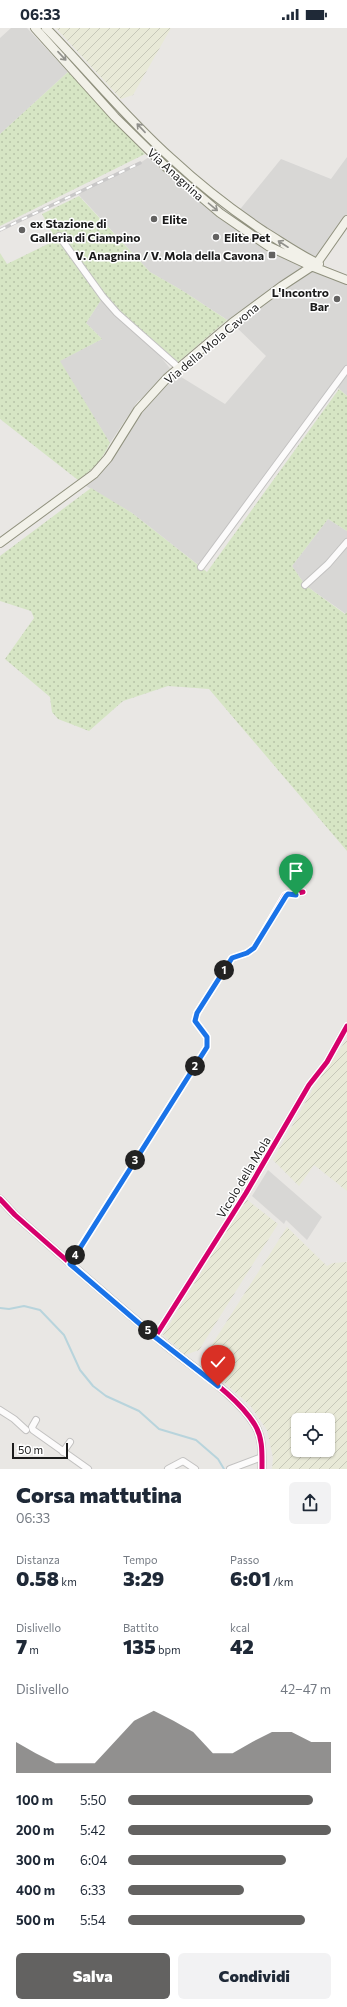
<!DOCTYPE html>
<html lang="it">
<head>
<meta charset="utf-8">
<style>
  :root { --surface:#fff; --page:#f2f2f3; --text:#1f2937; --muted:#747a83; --accent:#636261 }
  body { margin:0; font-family:Commissioner,sans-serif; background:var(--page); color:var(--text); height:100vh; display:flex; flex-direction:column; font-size:15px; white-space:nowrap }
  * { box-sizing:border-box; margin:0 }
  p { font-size:13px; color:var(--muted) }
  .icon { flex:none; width:22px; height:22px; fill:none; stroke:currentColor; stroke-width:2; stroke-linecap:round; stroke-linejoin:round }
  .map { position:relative; height:1441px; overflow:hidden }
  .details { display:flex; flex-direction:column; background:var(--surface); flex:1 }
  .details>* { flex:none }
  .fabs { position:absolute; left:291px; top:1385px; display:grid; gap:8px }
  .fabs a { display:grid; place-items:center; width:44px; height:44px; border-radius:6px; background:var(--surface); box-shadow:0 1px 3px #0004; font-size:20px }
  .scale { position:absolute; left:12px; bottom:10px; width:56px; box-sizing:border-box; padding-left:4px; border:2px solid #1b1b1b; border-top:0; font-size:11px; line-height:14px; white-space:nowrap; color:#1b1b1b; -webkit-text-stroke:3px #fff; paint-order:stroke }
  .pin { position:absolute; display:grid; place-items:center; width:34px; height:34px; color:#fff; margin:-41px -17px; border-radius:50% 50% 50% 0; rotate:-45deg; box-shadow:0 0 4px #0007 }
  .pin .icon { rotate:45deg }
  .km { position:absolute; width:20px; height:20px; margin:-10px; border-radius:50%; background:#222; color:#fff; font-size:11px; line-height:20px; text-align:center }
  .round { display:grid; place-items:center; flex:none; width:42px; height:42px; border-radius:6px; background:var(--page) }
  .headline { display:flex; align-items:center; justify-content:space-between; height:68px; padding:0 16px }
  h1 { font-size:22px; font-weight:800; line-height:30px }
  .metrics { display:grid; grid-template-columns:repeat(3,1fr); gap:6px; height:68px; padding:4px 16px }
  .metrics div { display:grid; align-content:center }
  .metrics b { font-size:20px; font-weight:800 }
  .metrics small { font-size:11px; font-weight:400 }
  .metrics p { font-size:11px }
  .chart { height:112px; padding:8px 16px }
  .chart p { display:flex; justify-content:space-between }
  .chart svg { width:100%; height:72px; margin-top:4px; fill:var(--accent); opacity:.7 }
  .cta { display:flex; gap:8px; margin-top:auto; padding:8px 16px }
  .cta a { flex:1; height:46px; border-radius:6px; background:var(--accent); color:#fff; font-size:16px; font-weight:800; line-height:46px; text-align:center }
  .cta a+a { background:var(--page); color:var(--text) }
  ul { padding:0 16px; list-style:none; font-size:13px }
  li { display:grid; grid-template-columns:64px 48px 1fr; align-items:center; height:30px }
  li i { height:10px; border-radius:5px; background:var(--accent) }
  .status { display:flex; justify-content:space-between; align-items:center; height:28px; padding:0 20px; background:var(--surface); direction:ltr }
  .status svg { height:11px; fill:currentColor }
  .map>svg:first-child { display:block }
  .residential { fill:#d8d7d5 }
  .farmland { fill:url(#farmland-furrows); fill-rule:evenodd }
  .grass { fill:url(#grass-dots) }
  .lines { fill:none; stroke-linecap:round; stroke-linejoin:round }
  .stream { stroke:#b8d4dc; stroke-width:2 }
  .minor-casing { stroke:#c2c1c0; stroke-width:8 }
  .tertiary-casing { stroke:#c2c1c0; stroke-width:9 }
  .secondary-casing { stroke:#90917e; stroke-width:10 }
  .minor { stroke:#fcfbfb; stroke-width:6 }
  .tertiary { stroke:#fcfbfb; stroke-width:7 }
  .secondary { stroke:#f2f1e9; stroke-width:8 }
  .rail-casing { stroke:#c9c8c8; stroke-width:3.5 }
  .rail { stroke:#fff; stroke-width:2; stroke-dasharray:6; stroke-linecap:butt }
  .cycleway-casing { stroke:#fff; stroke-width:8 }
  .cycleway { stroke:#d6006c; stroke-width:5 }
  .oneway { stroke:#91918c }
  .route-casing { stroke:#fff; stroke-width:8 }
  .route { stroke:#1a73e8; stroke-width:5 }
  .poi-dot { fill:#636261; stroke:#fff; stroke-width:1.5 }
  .labels { text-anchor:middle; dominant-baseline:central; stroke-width:3; stroke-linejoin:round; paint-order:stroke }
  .street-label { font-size:12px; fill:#1b1b1b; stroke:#fff }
  .poi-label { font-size:12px; font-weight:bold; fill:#1b1b1b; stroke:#fff; text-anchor:start }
</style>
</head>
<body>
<div class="status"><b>06:33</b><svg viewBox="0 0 49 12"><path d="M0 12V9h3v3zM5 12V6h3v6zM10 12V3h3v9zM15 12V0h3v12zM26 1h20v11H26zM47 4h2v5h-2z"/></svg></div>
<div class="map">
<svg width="347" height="1441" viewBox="0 0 347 1441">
  <defs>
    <pattern id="farmland-furrows" width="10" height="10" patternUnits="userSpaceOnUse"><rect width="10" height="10" fill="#e8e9d7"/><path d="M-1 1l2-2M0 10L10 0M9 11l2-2" fill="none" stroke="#c6c7b8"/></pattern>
    <pattern id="grass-dots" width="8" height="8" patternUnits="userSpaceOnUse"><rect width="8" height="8" fill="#d6e5c4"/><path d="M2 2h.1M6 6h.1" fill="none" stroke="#b7c4a8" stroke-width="1.8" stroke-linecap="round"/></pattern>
  </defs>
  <rect width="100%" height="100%" fill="#e9e7e4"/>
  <path class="residential" d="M 11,0 L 27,0 L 68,44 L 0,106 L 0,10 Z
    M 161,121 L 237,185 L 281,131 L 331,151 L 347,129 L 347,187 L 321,232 L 323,238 L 347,251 L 347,368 L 335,357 L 201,539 L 132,485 L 81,455 L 97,443 L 153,363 L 138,373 L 110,415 L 59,333 L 102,311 L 86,295 L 103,269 L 146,311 L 173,344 L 225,376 L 266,328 L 232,295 L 183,263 L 150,244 L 77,165 L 140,135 Z
    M 328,491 L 347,503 L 347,584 L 346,586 L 305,557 L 292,538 Z
    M 268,1142 L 322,1189 L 307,1212 L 286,1192 L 284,1196 L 252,1168 Z"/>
  <path class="farmland" d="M 56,0 L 171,0 L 133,67 L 121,71 Z
    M 347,1011 L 347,1163 L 314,1137 L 299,1158 L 273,1132 L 314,1059 Z
    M 246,1171 L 278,1196 L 199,1322 L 185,1327 L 163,1307 Z
    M 287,1199 L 327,1238 L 333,1235 L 347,1234 L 347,1441 L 272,1441 L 273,1430 L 267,1402 L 250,1377 L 208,1341 L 206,1326 ZM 298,1392 L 328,1392 L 328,1422 L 298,1422 Z"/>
  <path class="grass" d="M 68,44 L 145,126 L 0,198 L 0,106 Z
    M 79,168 L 150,244 L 183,263 L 227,292 L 178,334 L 123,286 L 105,266 L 86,295 L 102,311 L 60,333 L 110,415 C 101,433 94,440 78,452 L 0,391 L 0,225 L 7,236 L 56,212 L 42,186 Z
    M 339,361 L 347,368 L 347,503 L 328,491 L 292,538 L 305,557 L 345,586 L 347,584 L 347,823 L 209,661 L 168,658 L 123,673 L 89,703 L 58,691 L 52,684 L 50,669 L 5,631 L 34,590 L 31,583 L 0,573 L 0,528 L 91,460 L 132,485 L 207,544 Z"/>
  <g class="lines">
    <path class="stream" d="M 0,1280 L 9,1281 L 24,1278 L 40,1282 L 64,1307 L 80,1342 L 93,1358 L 106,1368 L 139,1383 L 159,1401 L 196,1412 L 218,1431 L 224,1441"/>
    <g class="minor-casing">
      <path id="minor" d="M 59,208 L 103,269 L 117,285 L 178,339
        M 201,539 L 347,341
        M 305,557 L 328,536 L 347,514
        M 70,1235 L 207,1019 L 207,1009 L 195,993 L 197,985 L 232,930 L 247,925 L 254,920 L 285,867 L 303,864
        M 155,1309 L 246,1165 L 309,1057 L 327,1034 L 347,998
        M 0,1382 L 14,1391 L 26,1402
        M 36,1392 L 32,1399 L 33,1402 L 88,1441
        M 63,1424 L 70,1414
        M 168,1441 L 183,1433 L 195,1441
        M 230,1441 L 262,1429"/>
    </g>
    <g class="tertiary-casing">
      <path id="tertiary" d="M 0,1171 L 15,1187 C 66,1232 117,1277 169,1320 C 196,1342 237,1367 255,1397 C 263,1410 262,1426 262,1441"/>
    </g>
    <g class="secondary-casing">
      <path id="secondary" d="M 35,0 L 115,89 L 167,140 L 220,185 L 268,218 L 311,238 L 347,252
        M 46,0 C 88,43 127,91 172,131 C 201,158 232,182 265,204 C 283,215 300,227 319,236
        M 0,515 L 94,446 L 108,430 L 138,382 L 167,350 L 232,295 L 282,258 L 317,235 L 347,192"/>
    </g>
    <use href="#minor" class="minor"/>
    <use href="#tertiary" class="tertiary"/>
    <use href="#secondary" class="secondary"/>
    <g class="rail-casing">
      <path id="rail" d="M 0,202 L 140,135"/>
    </g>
    <use href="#rail" class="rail"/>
    <g class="cycleway-casing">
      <path id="cycleway" d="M 0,1171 L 15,1187 C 66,1232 117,1277 169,1320 C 196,1342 237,1367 255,1397 C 263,1410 262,1426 262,1441
        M 70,1235 L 207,1019 L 207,1009 L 195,993 L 197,985 L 232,930 L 247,925 L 254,920 L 285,867 L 303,864
        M 155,1309 L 246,1165 L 309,1057 L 327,1034 L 347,998"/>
    </g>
    <use href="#cycleway" class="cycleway"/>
  </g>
  <defs><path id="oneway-shaft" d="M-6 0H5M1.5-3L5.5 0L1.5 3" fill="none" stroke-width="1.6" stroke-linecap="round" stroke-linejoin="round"/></defs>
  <g class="oneway">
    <use href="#oneway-shaft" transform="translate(62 28) rotate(47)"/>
    <use href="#oneway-shaft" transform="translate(141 100) rotate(-133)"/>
    <use href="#oneway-shaft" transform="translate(213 179) rotate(40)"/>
    <use href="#oneway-shaft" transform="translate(283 216) rotate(-147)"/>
  </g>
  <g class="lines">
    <g class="route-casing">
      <path id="route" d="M 218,1358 L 155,1309 L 70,1236 L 207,1019 L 207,1009 L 195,993 L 197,985 L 232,930 L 247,925 L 254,920 L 286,868 L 288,866 L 296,867"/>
    </g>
    <use href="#route" class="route"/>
  </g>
  <g class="poi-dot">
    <circle cx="154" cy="191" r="4"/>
    <circle cx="22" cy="202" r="4"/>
    <circle cx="216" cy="209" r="4"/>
    <rect x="268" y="223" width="8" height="8" rx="2"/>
    <circle cx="337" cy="271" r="4"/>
  </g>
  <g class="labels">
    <g class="street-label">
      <text transform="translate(176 146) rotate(42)">Via Anagnina</text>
      <text transform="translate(211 315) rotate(-40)">Via della Mola Cavona</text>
      <text transform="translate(243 1149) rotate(-59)">Vicolo della Mola</text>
    </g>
    <g class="poi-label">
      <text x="162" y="191">Elite</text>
      <text x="30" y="195">ex Stazione di<tspan x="30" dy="14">Galleria di Ciampino</tspan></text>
      <text x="224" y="209">Elite Pet</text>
      <text x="264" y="227" text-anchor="end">V. Anagnina / V. Mola della Cavona</text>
      <text x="329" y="264" text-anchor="end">L'Incontro<tspan x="329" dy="14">Bar</tspan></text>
    </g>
  </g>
</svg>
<div class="fabs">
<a><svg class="icon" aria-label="locate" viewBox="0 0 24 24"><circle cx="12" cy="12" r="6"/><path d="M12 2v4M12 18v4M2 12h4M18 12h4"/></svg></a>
</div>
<div class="scale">50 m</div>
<div class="pin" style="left:296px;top:867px;background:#1e9e55"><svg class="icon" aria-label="arrive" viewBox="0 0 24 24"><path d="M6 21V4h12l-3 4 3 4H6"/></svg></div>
<div class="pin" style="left:218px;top:1358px;background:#d93025"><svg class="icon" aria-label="check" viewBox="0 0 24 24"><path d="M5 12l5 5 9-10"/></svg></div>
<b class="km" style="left:224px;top:942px">1</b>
<b class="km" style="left:195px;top:1038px">2</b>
<b class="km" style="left:135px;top:1132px">3</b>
<b class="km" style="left:75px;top:1227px">4</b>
<b class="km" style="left:148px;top:1302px">5</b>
</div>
<section class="details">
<div class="headline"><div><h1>Corsa mattutina</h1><p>06:33</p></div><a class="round"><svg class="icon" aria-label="share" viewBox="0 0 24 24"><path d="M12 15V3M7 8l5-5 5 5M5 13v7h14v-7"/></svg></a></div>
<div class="metrics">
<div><p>Distanza</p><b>0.58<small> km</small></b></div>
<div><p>Tempo</p><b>3:29</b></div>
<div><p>Passo</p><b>6:01<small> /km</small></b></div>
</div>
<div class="metrics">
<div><p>Dislivello</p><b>7<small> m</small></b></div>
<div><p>Battito</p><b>135<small> bpm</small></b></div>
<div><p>kcal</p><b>42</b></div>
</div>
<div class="chart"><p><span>Dislivello</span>42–47 m</p>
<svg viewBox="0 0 160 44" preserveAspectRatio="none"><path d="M0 44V25L10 32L20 38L30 38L40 38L50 25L60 12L70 6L80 12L90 19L100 32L110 32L120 25L130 19L140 19L150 25L160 25V44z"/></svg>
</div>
<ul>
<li><b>100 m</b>5:50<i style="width:91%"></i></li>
<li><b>200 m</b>5:42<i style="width:100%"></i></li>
<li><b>300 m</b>6:04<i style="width:78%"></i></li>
<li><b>400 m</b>6:33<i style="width:57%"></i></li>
<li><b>500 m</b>5:54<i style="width:87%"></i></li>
</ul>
<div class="cta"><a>Salva</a><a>Condividi</a></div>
</section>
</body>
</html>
